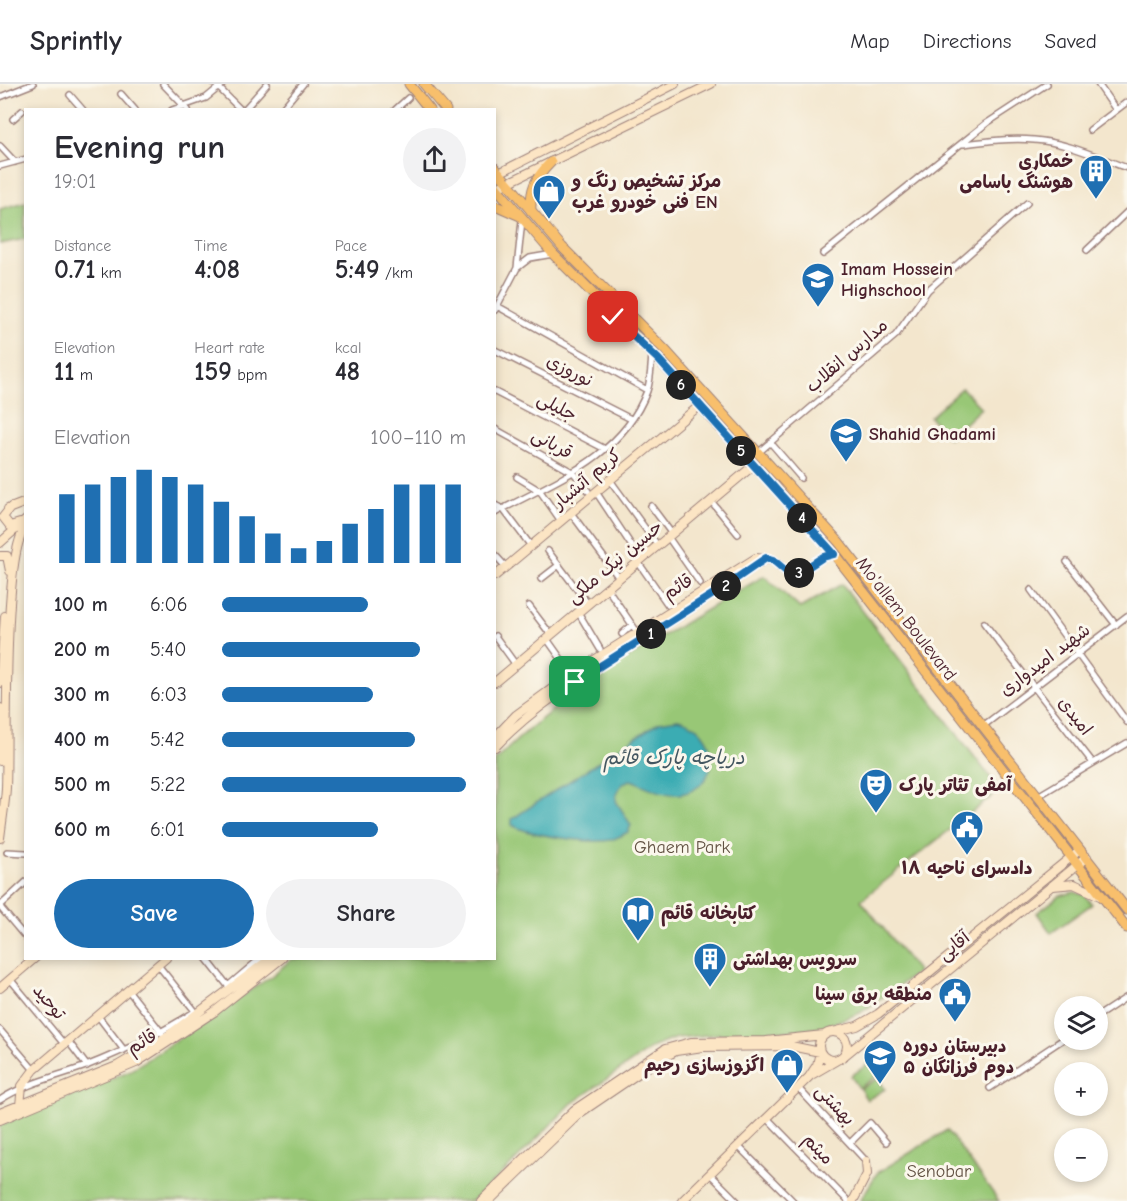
<!DOCTYPE html>
<html lang="en">
<head>
<meta charset="utf-8">
<style>
  :root { --surface:#fff; --page:#f2f2f3; --text:#2b2b33; --muted:#7c7c81; --line:#e1e1e2; --accent:#1f6fb2 }
  body { margin:0; font-family:"Comic Neue","Playpen Sans Arabic",sans-serif; background:var(--page); color:var(--text); height:100vh; display:flex; flex-direction:column; font-size:22px; white-space:nowrap }
  * { box-sizing:border-box; margin:0 }
  p { font-size:20px; color:var(--muted) }
  .icon { flex:none; width:33px; height:33px; fill:none; stroke:currentColor; stroke-width:2; stroke-linecap:round; stroke-linejoin:round }
  .map { position:relative; flex:1; overflow:hidden }
  .details { position:absolute; left:24px; top:24px; width:472px; height:852px; display:flex; flex-direction:column; background:var(--surface); border-radius:0px; box-shadow:0 3px 9px #0003 }
  .details>* { flex:none }
  .controls { position:absolute; left:1054px; top:912px; display:grid; gap:12px }
  .controls a { display:grid; place-items:center; width:54px; height:54px; border-radius:50%; background:var(--surface); box-shadow:0 3px 9px #0003; font-size:30px }
  .pin { position:absolute; display:grid; place-items:center; width:51px; height:51px; color:#fff; margin:-26px; border-radius:12px; box-shadow:0 3px 9px #0006 }
  .km { position:absolute; width:30px; height:30px; margin:-15px; border-radius:50%; background:#222; color:#fff; font-size:16px; line-height:30px; text-align:center }
  .round { display:grid; place-items:center; flex:none; width:63px; height:63px; border-radius:32px; background:var(--page) }
  .overview { display:flex; align-items:center; justify-content:space-between; height:102px; padding:0 30px }
  h1 { font-size:33px; font-weight:600; line-height:45px }
  .figures { display:grid; grid-template-columns:repeat(3,1fr); gap:9px; height:102px; padding:6px 30px }
  .figures div { display:grid; align-content:center }
  .figures b { font-size:26px; font-weight:600 }
  .figures small { font-size:16px; font-weight:400 }
  .figures p { font-size:16px }
  .chart { height:168px; padding:12px 30px }
  .chart p { display:flex; justify-content:space-between }
  .chart svg { width:100%; height:108px; margin-top:6px; stroke:var(--accent); stroke-width:6 }
  .action { display:flex; gap:12px; margin-top:auto; padding:12px 30px }
  .action a { flex:1; height:69px; border-radius:36px; background:var(--accent); color:#fff; font-size:24px; font-weight:600; line-height:69px; text-align:center }
  .action a+a { background:var(--page); color:var(--text) }
  ul { padding:0 30px; list-style:none; font-size:20px }
  li { display:grid; grid-template-columns:96px 72px 1fr; align-items:center; height:45px }
  li i { height:15px; border-radius:8px; background:var(--accent) }
  header { display:flex; align-items:center; gap:36px; box-sizing:border-box; height:84px; padding:0 30px; background:var(--surface); border-bottom:2px solid var(--line) }
  header strong { font-size:28px }
  nav { display:flex; gap:33px; margin-inline-start:auto; font-size:21px }
  .map>svg:first-child { display:block }
  .green { fill:#98c776; stroke:#717350; stroke-width:1.5 }
  .water { fill:#3aacb3; stroke:#42666f; stroke-width:1.5 }
  .lines { fill:none; stroke-linecap:round; stroke-linejoin:round }
  .street-casing { stroke:#9e827c; stroke-width:8 }
  .secondary-casing { stroke:#9e827c; stroke-width:10 }
  .primary-casing { stroke:#9e827c; stroke-width:11 }
  .street { stroke:#fff; stroke-width:5 }
  .secondary { stroke:#fce5c4; stroke-width:8 }
  .primary { stroke:#f8bf6c; stroke-width:9 }
  .route-casing { stroke:#fff; stroke-width:12 }
  .route { stroke:#1f6fb2; stroke-width:8 }
  .labels { text-anchor:middle; dominant-baseline:central; stroke-width:6; stroke-linejoin:round; paint-order:stroke }
  .poi-label { font-size:18px; font-weight:bold; fill:#4a1f2b; stroke:#fbf7ec; text-anchor:start }
  .street-label { font-size:18px; fill:#4a1f2b; stroke:#fbf7ec }
  .park-label { font-size:18px; fill:#615142; stroke:#fbf7ec }
  .water-label { font-size:20px; font-style:italic; fill:#445761; stroke:#fbf7ec }
</style>
</head>
<body>
<header>
<strong>Sprintly</strong>
<nav><a>Map</a><a>Directions</a><a>Saved</a></nav>
</header>
<div class="map">
<svg width="1127" height="1117" viewBox="0 0 1127 1117">
  <rect width="100%" height="100%" fill="#fbf7ec"/>
  <filter id="ink" filterUnits="userSpaceOnUse"><feTurbulence type="fractalNoise" baseFrequency=".0167" numOctaves="2"/><feDisplacementMap in="SourceGraphic" scale="12" xChannelSelector="R" yChannelSelector="G"/><feConvolveMatrix kernelMatrix="1 2 1 2 8 2 1 2 1" color-interpolation-filters="sRGB"/></filter>
  <filter id="wash" filterUnits="userSpaceOnUse"><feTurbulence type="fractalNoise" baseFrequency=".008" numOctaves="4" result="noise"/><feDisplacementMap in="SourceGraphic" scale="24" xChannelSelector="R" yChannelSelector="G"/><feGaussianBlur stdDeviation="1.35" result="paint"/><feColorMatrix in="noise" values="0 0 0 0 0 0 0 0 0 0 0 0 0 0 0 0 0 1.4 0 .05"/><feComposite in="paint" operator="in"/></filter>
  <g filter="url(#wash)">
    <rect width="100%" height="100%" fill="#f3e6cd"/>
    <path class="green" d="M 25,118 L 25,155 L 0,160 L 0,125 Z
      M 962,304 L 981,324 L 949,354 L 930,333 Z
      M 764,492 L 800,524 L 842,500 L 1000,706 L 861,816 L 918,888 L 860,929 L 820,944 L 741,952 L 719,950 L 676,954 L 653,963 L 571,1020 L 508,1084 L 472,1117 L 0,1117 L 0,1041 L 131,986 L 269,894 L 292,875 L 495,874 L 495,677 C 572,599 671,548 764,492 Z
      M 1074,808 L 1084,811 L 1092,820 L 1051,849 L 1037,829 L 1060,812 Z
      M 871,978 L 879,990 L 859,1004 L 851,992 Z
      M 878,994 L 885,1005 L 867,1016 L 860,1005 Z
      M 947,1046 L 999,1117 L 860,1117 L 877,1089 Z"/>
    <path class="water" d="M 678,635 C 721,644 723,704 680,710 C 664,712 646,702 631,696 C 621,698 616,708 616,717 L 631,741 L 628,748 C 623,751 617,754 611,756 C 592,760 528,751 512,741 L 512,735 L 659,638 Z"/>
  </g>
  <g filter="url(#ink)">
    <g class="lines">
      <g class="street-casing">
        <path id="street" d="M 163,0 L 188,26
          M 215,0 L 241,26
          M 1098,0 L 1116,26
          M 121,10 L 135,26
          M 70,11 L 83,26
          M 0,13 L 33,0
          M 172,26 L 206,14 L 223,0
          M 244,26 L 267,0
          M 281,26 L 303,0
          M 395,26 L 408,14
          M 13,35 L 22,27
          M 1090,46 L 1127,18
          M 964,60 C 987,57 1010,54 1034,56 C 1065,58 1097,73 1127,84
          M 0,62 L 15,78
          M 0,82 L 26,75
          M 1087,166 L 1127,128
          M 823,170 L 987,39 L 1047,0
          M 517,184 L 530,174 L 553,170
          M 497,222 L 647,306
          M 495,226 L 517,184 L 522,136
          M 495,266 L 631,335
          M 495,308 L 605,365
          M 495,345 L 574,389 L 588,407
          M 770,358 L 801,394
          M 759,368 L 896,251 L 928,206 L 1027,119
          M 517,393 L 540,407 L 561,437
          M 610,396 L 658,462
          M 596,408 L 641,476
          M 711,417 L 738,450
          M 495,421 L 503,425 L 531,462
          M 651,422 L 672,450
          M 495,429 C 552,398 622,374 647,307 C 651,296 651,281 652,270
          M 571,429 L 619,494
          M 668,453 L 700,499
          M 548,467 L 588,520
          M 495,471 L 506,483
          M 638,478 L 668,521
          M 1067,478 L 1116,541
          M 541,495 L 559,481
          M 607,504 L 635,545
          M 1031,506 L 1127,638
          M 529,522 L 551,551
          M 578,528 L 600,565
          M 984,539 L 1093,679
          M 622,550 L 632,541
          M 495,552 L 516,581
          M 547,555 L 569,586
          M 983,642 L 1127,532
          M 1038,712 L 1127,659
          M 7,768 L 26,769
          M 0,822 L 26,798
          M 0,823 L 26,854
          M 206,874 L 228,902
          M 158,881 L 195,927
          M 10,895 L 64,960
          M 228,902 L 261,874
          M 128,906 L 162,949
          M 98,932 L 124,966
          M 1098,932 L 1127,913
          M 0,946 L 34,986
          M 68,957 L 87,982
          M 798,1004 L 866,1077
          M 990,1004 L 1065,954
          M 0,1016 C 26,999 56,993 86,982 C 124,967 160,950 194,928
          M 767,1034 L 848,1117
          M 850,1059 L 870,1039 L 886,1058
          M 738,1062 L 793,1117
          M 710,1090 L 737,1117"/>
      </g>
      <g class="secondary-casing">
        <path id="secondary" d="M 495,91 L 675,0
          M 495,105 L 711,0
          M 11,423 L 3,433 L 10,442 L 20,439
          M 8,425 L 26,418
          M 0,459 L 26,436
          M 0,472 L 7,472 L 10,487
          M 495,492 L 699,322
          M 495,598 L 754,381
          M 0,599 L 5,532
          M 0,624 L 0,677
          M 495,653 L 516,631 L 572,590 L 756,474 L 773,476 L 793,493 L 823,473 L 834,470
          M 495,663 C 533,623 580,594 627,565 C 674,536 720,506 765,475
          M 0,754 C 2,737 5,720 6,704 C 8,660 2,468 26,443
          M 1053,802 L 1074,800 L 1100,812
          M 0,904 L 35,874
          M 833,948 L 857,942 L 878,930 L 1076,769
          M819 962a14 14 0 1 1 28 0a14 14 0 1 1-28 0Z
          M 813,990 L 844,972 L 1087,773
          M 20,1021 L 22,1002 L 34,986 L 166,874
          M 0,1029 L 117,982 L 166,953 L 271,874
          M 0,1036 L 136,979 L 214,928 L 282,874
          M 481,1117 L 574,1026 L 665,965 L 691,958 L 766,957 L 824,951
          M 489,1117 L 580,1029 L 655,978 L 676,967 L 703,963 L 791,962 L 820,968 L 817,981 L 809,993 L 682,1117
          M 853,1117 L 867,1090 L 866,1077"/>
      </g>
      <g class="primary-casing">
        <path id="primary" d="M 409,0 L 430,26
          M 424,0 L 446,26
          M 495,84 L 562,163 L 666,267 L 839,458 L 1127,826
          M 495,102 L 553,170 L 658,275 L 831,466 L 1127,844
          M 495,121 L 520,132
          M 531,127 C 530,105 535,94 551,78"/>
      </g>
      <use href="#street" class="street"/>
      <use href="#secondary" class="secondary"/>
      <use href="#primary" class="primary"/>
    </g>
  </g>
  <g class="lines" filter="url(#ink)">
    <g class="route-casing">
      <path id="route" d="M 575,598 L 718,507 L 766,474 L 773,476 L 793,493 L 823,473 L 834,470 L 658,275 L 613,233"/>
    </g>
    <use href="#route" class="route"/>
  </g>
  <defs>
    <g id="building-pin" transform="scale(1.725)"><path d="M0 17L-7.5 6A9.5 9.5 0 1 1 7.5 6Z" fill="#1f6fb2" stroke="#fbf7ec"/><path d="M-4-6H4V6H1V3H-1V6H-4ZM-2.5-4.3h1.7v1.8h-1.7ZM.8-4.3h1.7v1.8H.8ZM-2.5-1h1.7V.8h-1.7ZM.8-1h1.7V.8H.8Z" fill="#fff"/></g>
    <g id="shop-pin" transform="scale(1.725)"><path d="M0 17L-7.5 6A9.5 9.5 0 1 1 7.5 6Z" fill="#1f6fb2" stroke="#fbf7ec"/><path d="M-5-2.5h2.3a2.7 3.5 0 0 1 5.4 0H5L5.5 6h-11ZM-1.5-2.5h3a1.5 2.3 0 0 0-3 0Z" fill="#fff"/></g>
    <g id="school-pin" transform="scale(1.725)"><path d="M0 17L-7.5 6A9.5 9.5 0 1 1 7.5 6Z" fill="#1f6fb2" stroke="#fbf7ec"/><path d="M0-5L7-2L0 1L-7-2ZM-4 1L0 2.5L4 1V4Q0 6-4 4Z" fill="#fff"/></g>
    <g id="theatre-pin" transform="scale(1.725)"><path d="M0 17L-7.5 6A9.5 9.5 0 1 1 7.5 6Z" fill="#1f6fb2" stroke="#fbf7ec"/><path d="M-5-5.5Q0-4 5-5.5V0Q5 5 0 6Q-5 5-5 0ZM-3.3-2.5H-1v1.5H-3.3ZM1-2.5H3.3v1.5H1ZM-2.8 1Q0 5.5 2.8 1Z" fill="#fff"/></g>
    <g id="civic-pin" transform="scale(1.725)"><path d="M0 17L-7.5 6A9.5 9.5 0 1 1 7.5 6Z" fill="#1f6fb2" stroke="#fbf7ec"/><path d="M-.6-6.5H3V-4.5H.6V-3L4-1V1h2V6H-6V1h2V-1L-.6-3ZM-1.2 2.5V6h2.4V2.5Z" fill="#fff"/></g>
    <g id="library-pin" transform="scale(1.725)"><path d="M0 17L-7.5 6A9.5 9.5 0 1 1 7.5 6Z" fill="#1f6fb2" stroke="#fbf7ec"/><path d="M-6-4Q-3-5.5-.7-3.5V5Q-3 3-6 4ZM6-4Q3-5.5 .7-3.5V5Q3 3 6 4Z" fill="#fff"/></g>
  </defs>
  <g fill-rule="evenodd">
    <use href="#building-pin" x="1096" y="87"/>
    <use href="#shop-pin" x="549" y="107"/>
    <use href="#school-pin" x="818" y="195"/>
    <use href="#school-pin" x="846" y="350"/>
    <use href="#theatre-pin" x="876" y="701"/>
    <use href="#civic-pin" x="967" y="743"/>
    <use href="#library-pin" x="638" y="829"/>
    <use href="#building-pin" x="710" y="875"/>
    <use href="#civic-pin" x="955" y="910"/>
    <use href="#school-pin" x="880" y="972"/>
    <use href="#shop-pin" x="787" y="981"/>
  </g>
  <g class="labels">
    <g class="poi-label">
      <text x="1073" y="77" text-anchor="end">خمکاری<tspan x="1073" dy="21">هوشنگ باسامی</tspan></text>
      <text x="572" y="97">مرکز تشخیص رنگ و<tspan x="572" dy="21">فنی خودرو غرب EN</tspan></text>
      <text x="841" y="185">Imam Hossein<tspan x="841" dy="21">Highschool</tspan></text>
      <text x="869" y="350">Shahid Ghadami</text>
      <text x="899" y="701">آمفی تئاتر پارک</text>
      <text x="967" y="784" text-anchor="middle">دادسرای ناحیه ۱۸</text>
      <text x="661" y="829">کتابخانه قائم</text>
      <text x="733" y="875">سرویس بهداشتی</text>
      <text x="932" y="910" text-anchor="end">منطقه برق سینا</text>
      <text x="903" y="962">دبیرستان دوره<tspan x="903" dy="21">دوم فرزانگان ۵</tspan></text>
      <text x="764" y="981" text-anchor="end">اگزوزسازی رحیم</text>
    </g>
    <g class="street-label">
      <text transform="translate(847 272) rotate(-41)">مدارس انقلاب</text>
      <text transform="translate(570 287) rotate(27)">نوروزی</text>
      <text transform="translate(557 323) rotate(28)">جلیلی</text>
      <text transform="translate(552 360) rotate(29)">قربانی</text>
      <text transform="translate(587 395) rotate(-40)">کریم آتشبار</text>
      <text transform="translate(615 478) rotate(-40)">حسین نیک ملکی</text>
      <text transform="translate(678 503) rotate(-32)">قائم</text>
      <text transform="translate(906 535) rotate(52)">Mo'allem Boulevard</text>
      <text transform="translate(1045 576) rotate(-37)">شهيد امیدواری</text>
      <text transform="translate(1075 632) rotate(52)">امیدی</text>
      <text transform="translate(954 862) rotate(-39)">آقایی</text>
      <text transform="translate(49 918) rotate(50)">توحید</text>
      <text transform="translate(142 958) rotate(-31)">قائم</text>
      <text transform="translate(835 1021) rotate(47)">بهشتی</text>
      <text transform="translate(818 1065) rotate(46)">میثم</text>
    </g>
    <g class="park-label">
      <text x="682" y="763">Ghaem Park</text>
      <text x="939" y="1087">Senobar</text>
    </g>
    <g class="water-label">
      <text x="674" y="673">دریاچه پارک قائم</text>
    </g>
  </g>
</svg>
<div class="controls">
<a><svg class="icon" aria-label="layers" viewBox="0 0 24 24"><path d="M12 4l9 5-9 5-9-5zM3 14l9 5 9-5"/></svg></a>
<a>+</a>
<a>−</a>
</div>
<div class="pin" style="left:575px;top:598px;background:#1e9e55"><svg class="icon" aria-label="arrive" viewBox="0 0 24 24"><path d="M6 21V4h12l-3 4 3 4H6"/></svg></div>
<div class="pin" style="left:613px;top:233px;background:#d93025"><svg class="icon" aria-label="check" viewBox="0 0 24 24"><path d="M5 12l5 5 9-10"/></svg></div>
<b class="km" style="left:651px;top:550px">1</b>
<b class="km" style="left:726px;top:502px">2</b>
<b class="km" style="left:799px;top:489px">3</b>
<b class="km" style="left:802px;top:434px">4</b>
<b class="km" style="left:741px;top:367px">5</b>
<b class="km" style="left:681px;top:301px">6</b>
<section class="details">
<div class="overview"><div><h1>Evening run</h1><p>19:01</p></div><a class="round"><svg class="icon" aria-label="share" viewBox="0 0 24 24"><path d="M12 15V3M7 8l5-5 5 5M5 13v7h14v-7"/></svg></a></div>
<div class="figures">
<div><p>Distance</p><b>0.71<small> km</small></b></div>
<div><p>Time</p><b>4:08</b></div>
<div><p>Pace</p><b>5:49<small> /km</small></b></div>
</div>
<div class="figures">
<div><p>Elevation</p><b>11<small> m</small></b></div>
<div><p>Heart rate</p><b>159<small> bpm</small></b></div>
<div><p>kcal</p><b>48</b></div>
</div>
<div class="chart"><p><span>Elevation</span>100–110 m</p>
<svg viewBox="0 0 160 44" preserveAspectRatio="none"><path d="M5 44V16M15 44V12M25 44V9M35 44V6M45 44V9M55 44V12M65 44V19M75 44V25M85 44V32M95 44V38M105 44V35M115 44V28M125 44V22M135 44V12M145 44V12M155 44V12"/></svg>
</div>
<ul>
<li><b>100 m</b>6:06<i style="width:60%"></i></li>
<li><b>200 m</b>5:40<i style="width:81%"></i></li>
<li><b>300 m</b>6:03<i style="width:62%"></i></li>
<li><b>400 m</b>5:42<i style="width:79%"></i></li>
<li><b>500 m</b>5:22<i style="width:100%"></i></li>
<li><b>600 m</b>6:01<i style="width:64%"></i></li>
</ul>
<div class="action"><a>Save</a><a>Share</a></div>
</section>
</div>
</body>
</html>
